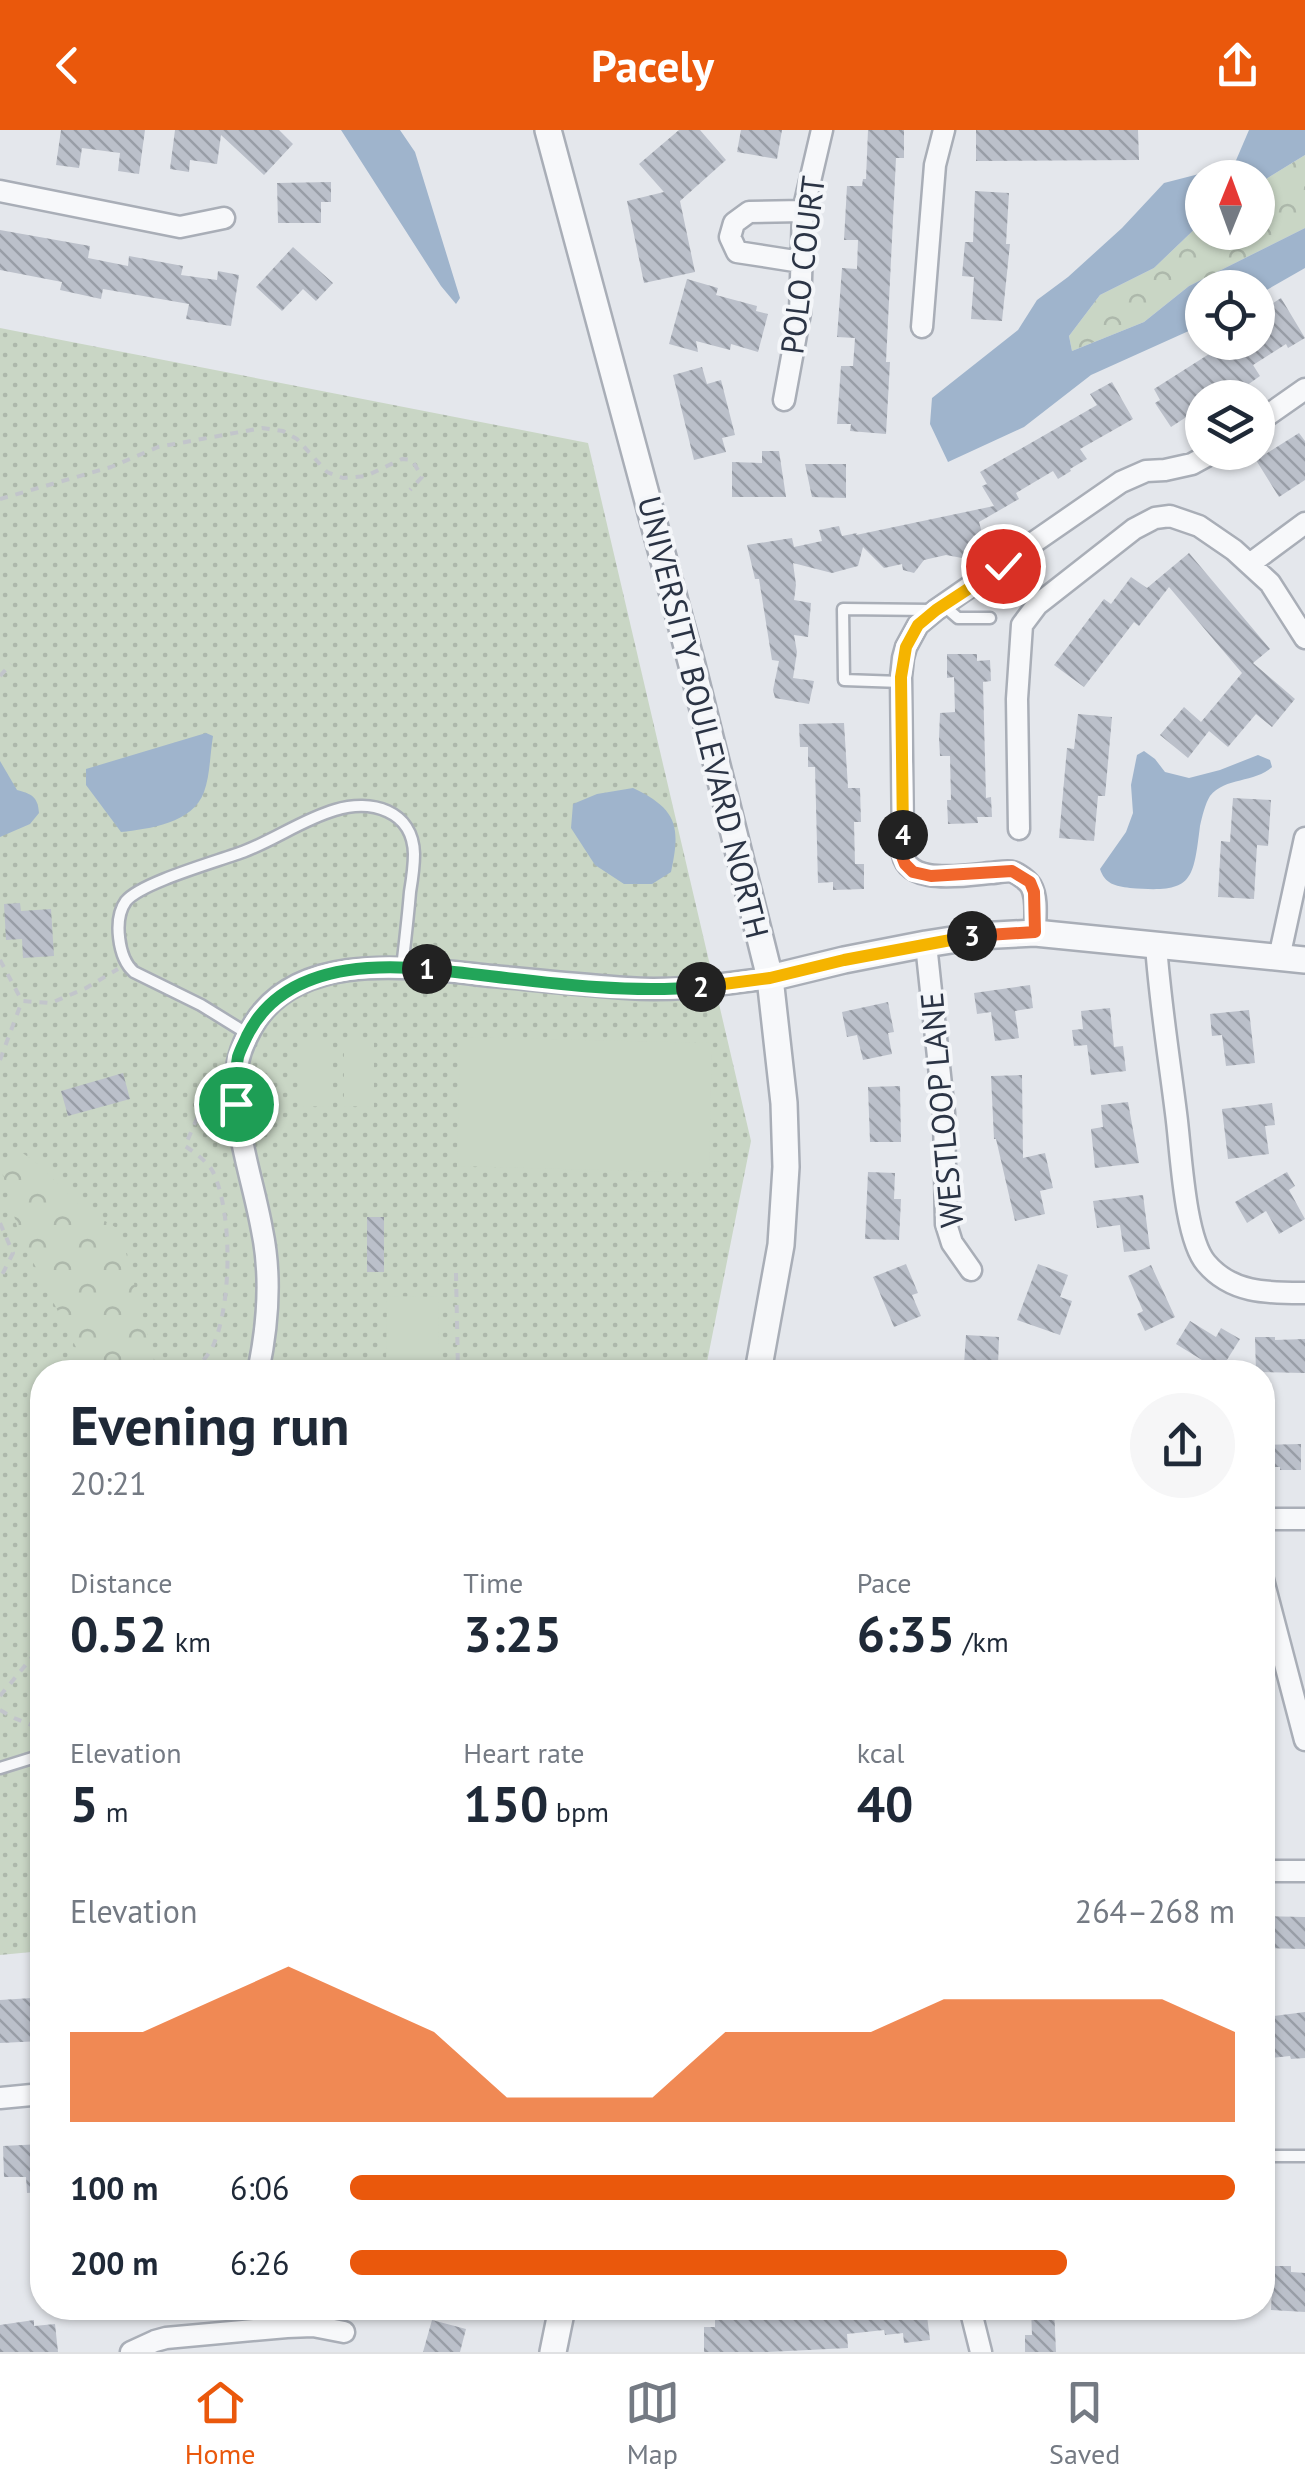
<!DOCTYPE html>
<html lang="en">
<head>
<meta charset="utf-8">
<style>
  :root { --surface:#fff; --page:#f6f6f7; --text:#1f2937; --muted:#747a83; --line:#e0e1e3; --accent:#ea580c }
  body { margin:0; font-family:"PT Sans",sans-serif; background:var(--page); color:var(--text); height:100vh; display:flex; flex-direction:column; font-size:38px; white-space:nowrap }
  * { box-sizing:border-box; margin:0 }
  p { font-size:32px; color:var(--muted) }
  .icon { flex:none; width:55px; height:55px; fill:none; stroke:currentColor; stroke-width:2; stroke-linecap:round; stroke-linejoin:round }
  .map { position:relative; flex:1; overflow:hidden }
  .panel { position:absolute; left:30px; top:1230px; width:1245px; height:960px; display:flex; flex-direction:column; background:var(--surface); border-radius:40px; box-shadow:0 2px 8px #0004 }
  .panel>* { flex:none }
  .needle { width:65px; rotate:1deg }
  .buttons { position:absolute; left:1185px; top:30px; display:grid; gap:20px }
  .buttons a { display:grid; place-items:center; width:90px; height:90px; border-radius:50%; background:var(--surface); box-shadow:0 2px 8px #0004; font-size:50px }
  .pin { position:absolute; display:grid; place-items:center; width:85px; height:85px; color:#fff; margin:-42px; border:5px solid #fff; border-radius:50%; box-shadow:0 2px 10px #0007 }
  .km { position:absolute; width:50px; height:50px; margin:-25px; border-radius:50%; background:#222; color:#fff; font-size:28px; line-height:50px; text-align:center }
  .round { display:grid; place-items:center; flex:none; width:105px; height:105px; border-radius:52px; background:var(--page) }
  .head { display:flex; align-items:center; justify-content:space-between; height:170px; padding:0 40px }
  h1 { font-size:55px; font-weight:800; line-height:75px }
  .stats { display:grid; grid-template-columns:repeat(3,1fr); gap:15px; height:170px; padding:10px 40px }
  .stats div { display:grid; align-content:center }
  .stats b { font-size:50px; font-weight:800 }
  .stats small { font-size:28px; font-weight:400 }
  .stats p { font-size:28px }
  .chart { height:280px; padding:20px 40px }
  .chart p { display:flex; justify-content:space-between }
  .chart svg { width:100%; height:180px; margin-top:10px; fill:var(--accent); opacity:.7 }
  ul { padding:0 40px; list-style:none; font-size:32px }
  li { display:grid; grid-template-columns:160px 120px 1fr; align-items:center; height:75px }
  li i { height:25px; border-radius:12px; background:var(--accent) }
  header { display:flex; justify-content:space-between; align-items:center; height:130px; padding:0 40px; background:var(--accent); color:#fff; font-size:45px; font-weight:800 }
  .menu { display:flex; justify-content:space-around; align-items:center; height:140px; border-top:2px solid var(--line); background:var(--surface); font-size:28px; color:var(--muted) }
  .menu a { display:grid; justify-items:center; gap:5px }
  .menu .active { color:var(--accent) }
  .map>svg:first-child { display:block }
  .grass { fill:url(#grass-dots) }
  .forest { fill:url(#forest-crowns) }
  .pitch { fill:#c9d6c5 }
  .water { fill:#9fb4cc }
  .building { fill:url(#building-back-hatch) }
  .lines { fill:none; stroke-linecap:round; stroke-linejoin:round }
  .service-casing { stroke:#a9aeb7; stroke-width:15 }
  .minor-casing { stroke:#a9aeb7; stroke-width:25 }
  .tertiary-casing { stroke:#a9aeb7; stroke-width:30 }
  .path { stroke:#c2c5cb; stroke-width:4; stroke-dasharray:8 8; stroke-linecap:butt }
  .service { stroke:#f7f8fa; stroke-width:10 }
  .minor { stroke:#f7f8fa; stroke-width:20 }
  .tertiary { stroke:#f7f8fa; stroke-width:25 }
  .split-1-casing { stroke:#fff; stroke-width:20 }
  .split-2-casing { stroke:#fff; stroke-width:20 }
  .split-3-casing { stroke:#fff; stroke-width:20 }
  .split-4-casing { stroke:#fff; stroke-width:20 }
  .split-5-casing { stroke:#fff; stroke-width:20 }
  .split-1 { stroke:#22a559; stroke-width:12 }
  .split-2 { stroke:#22a559; stroke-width:12 }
  .split-3 { stroke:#f5b400; stroke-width:12 }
  .split-4 { stroke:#f0652b; stroke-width:12 }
  .split-5 { stroke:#f5b400; stroke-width:12 }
  .labels { text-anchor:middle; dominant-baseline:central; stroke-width:8; stroke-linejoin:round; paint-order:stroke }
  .street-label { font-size:32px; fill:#2b3445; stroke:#f4f6f9 }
</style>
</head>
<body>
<header><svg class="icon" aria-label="back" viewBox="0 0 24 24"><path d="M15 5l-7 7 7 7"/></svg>Pacely<svg class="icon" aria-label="share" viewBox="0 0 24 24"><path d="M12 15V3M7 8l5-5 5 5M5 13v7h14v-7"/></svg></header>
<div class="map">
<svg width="1305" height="2222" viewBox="0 0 1305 2222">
  <defs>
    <pattern id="grass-dots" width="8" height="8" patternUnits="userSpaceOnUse" patternTransform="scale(2.5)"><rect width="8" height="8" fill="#c9d6c5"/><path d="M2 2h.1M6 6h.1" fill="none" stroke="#adb8ab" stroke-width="1.8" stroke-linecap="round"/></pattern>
    <pattern id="forest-crowns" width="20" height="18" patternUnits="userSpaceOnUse" patternTransform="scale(2.5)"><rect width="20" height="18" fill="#c9d6c5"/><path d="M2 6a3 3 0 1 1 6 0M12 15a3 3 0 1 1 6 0" fill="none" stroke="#adb8ab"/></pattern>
    <pattern id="building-back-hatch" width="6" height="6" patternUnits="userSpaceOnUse" patternTransform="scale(2.5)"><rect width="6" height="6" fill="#bbc0ca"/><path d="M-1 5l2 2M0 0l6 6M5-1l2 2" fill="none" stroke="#989da6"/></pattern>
  </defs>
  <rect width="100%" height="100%" fill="#e4e7ec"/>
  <path class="grass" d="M 0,198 L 588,313 L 751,1011 L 705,1242 L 42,1242 L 42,1821 L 0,1825 Z"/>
  <path class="forest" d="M 1305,25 L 1305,98 L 1189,156 L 1144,192 L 1072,221 L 1069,206 L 1100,165 L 1154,138 L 1202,92 L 1202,102 L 1258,102 L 1258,54 Z
    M 17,1019 L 38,1034 L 80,1076 L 120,1100 L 157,1240 L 155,1242 L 90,1242 L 88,1241 L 19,1104 L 2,1041 Z"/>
  <path class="pitch" d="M 460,907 L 712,913 L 709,1043 L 457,1036 Z
    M 302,911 L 333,911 L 333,977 L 302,976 Z
    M 344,911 L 374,911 L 374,977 L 344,976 Z
    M 387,1166 L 439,1167 L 438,1242 L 386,1242 Z"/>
  <path class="water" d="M 341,0 L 400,0 L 415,22 L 460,168 L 456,174 L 441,156 Z
    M 1249,0 L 1305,0 L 1305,25 L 1258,54 L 1258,48 L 1202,48 L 1202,92 L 1154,138 L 1100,165 L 1069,206 L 1072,221 L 1144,192 L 1189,156 L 1305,98 L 1305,138 L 1258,165 L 1258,158 L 1202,158 L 1202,195 L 1091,245 L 1024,297 L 948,332 L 930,294 L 932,268 L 1018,200 L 1037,170 L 1068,147 L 1122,98 L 1164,53 L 1234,35 Z
    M 206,603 L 213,606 C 210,624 210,646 204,662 C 193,693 149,699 121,702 L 86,655 L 86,639 Z
    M 1144,621 L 1155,629 L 1165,642 L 1189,648 L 1220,640 L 1258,625 L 1270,630 L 1272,637 C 1255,653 1225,647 1210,666 C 1205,674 1202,687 1200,696 C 1193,753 1192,763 1130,758 C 1115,756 1105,754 1100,739 L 1126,702 L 1133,683 L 1131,655 L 1137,625 Z
    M 0,631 L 17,660 C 32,664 38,667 39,683 L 30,694 L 0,707 Z
    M 633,658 C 677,679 681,696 671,742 L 652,754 L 624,754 L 595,735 L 571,698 L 573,674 L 597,664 Z"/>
  <path class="building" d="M 61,0 L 145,0 L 139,44 L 118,41 L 120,23 L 82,18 L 79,38 L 56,35 Z
    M 175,0 L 279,0 L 293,14 L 264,45 L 221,5 L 217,34 L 190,30 L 189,42 L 170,39 Z
    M 679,0 L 700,0 L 726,30 L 680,71 L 695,142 L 644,153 L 627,71 L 664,62 L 639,34 Z
    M 741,0 L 782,0 L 777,29 L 737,22 Z
    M 868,0 L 904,0 L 904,28 L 896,28 L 886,232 L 890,232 L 886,304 L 850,301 L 851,294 L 837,294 L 841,236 L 853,236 L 855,208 L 837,207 L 842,138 L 857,139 L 858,110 L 844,110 L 847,56 L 862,56 L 863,49 L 866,49 Z
    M 976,0 L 1138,0 L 1139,30 L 976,31 Z
    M 331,52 L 331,72 L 321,72 L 321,93 L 278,93 L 277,53 Z
    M 975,61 L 1009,63 L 1006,114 L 1010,114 L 1002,191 L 971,189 L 974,147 L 962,146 L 965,112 L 973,112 Z
    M 0,100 L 90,116 L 88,128 L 128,136 L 129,126 L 183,136 L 181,145 L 217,150 L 218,141 L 239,145 L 231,196 L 186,189 L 189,174 L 103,159 L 101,169 L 60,160 L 62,152 L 0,140 Z
    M 293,117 L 333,153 L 316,171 L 303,159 L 282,181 L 256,157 Z
    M 687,149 L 718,158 L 716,165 L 757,176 L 756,181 L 768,184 L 758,222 L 731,214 L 730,220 L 696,211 L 698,222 L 669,214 Z
    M 1281,168 L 1305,208 L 1288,218 L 1286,214 L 1253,235 L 1260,246 L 1246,256 L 1230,267 L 1223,257 L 1202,268 L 1191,277 L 1194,282 L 1171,297 L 1155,273 L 1160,270 L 1154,259 L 1228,212 L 1258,212 L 1258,194 L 1269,187 L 1264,179 Z
    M 702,237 L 707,254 L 721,250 L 735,305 L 722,308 L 726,322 L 694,330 L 673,245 Z
    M 1112,252 L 1133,289 L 1080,319 L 1087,329 L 1070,339 L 1071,341 L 1058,349 L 1053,341 L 1016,363 L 1019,369 L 979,392 L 983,407 L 978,424 L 962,428 L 946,425 L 924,430 L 914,443 L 903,440 L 902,434 L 884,438 L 863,417 L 858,436 L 832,443 L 793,433 L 796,455 L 794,470 L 811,473 L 808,507 L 794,505 L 797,522 L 793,548 L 814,551 L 809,574 L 775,568 L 773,560 L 779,531 L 772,530 L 759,449 L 755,449 L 747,415 L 792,408 L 794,417 L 822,411 L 819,400 L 839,396 L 842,406 L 857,403 L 856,405 L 994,376 L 982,356 L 987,354 L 980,342 L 1097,275 L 1090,264 Z
    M 1299,303 L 1305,311 L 1305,350 L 1279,367 L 1256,330 Z
    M 762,321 L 779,321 L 786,367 L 732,367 L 732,332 L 762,333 Z
    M 805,334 L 846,334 L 846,368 L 812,367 Z
    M 1189,423 L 1270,519 L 1253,533 L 1295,569 L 1272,597 L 1256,584 L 1228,617 L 1209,601 L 1188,628 L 1160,605 L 1184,577 L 1201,592 L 1242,543 L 1169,457 L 1139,496 L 1134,492 L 1084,557 L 1054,535 L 1104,469 L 1111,474 L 1131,447 L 1147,458 Z
    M 947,524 L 977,524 L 977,531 L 990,530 L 991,551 L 983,552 L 986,668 L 991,667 L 992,687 L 977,687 L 978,693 L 948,694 L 947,670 L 951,670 L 950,626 L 940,626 L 939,609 L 940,583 L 955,582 L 954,547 L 947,548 Z
    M 1078,584 L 1112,587 L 1105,666 L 1098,666 L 1094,711 L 1059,708 L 1067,618 L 1074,619 Z
    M 844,593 L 848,658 L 860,658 L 861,692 L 854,692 L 855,734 L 864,734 L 864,759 L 833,760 L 833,752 L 818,753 L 815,637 L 808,637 L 808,617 L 800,617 L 799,594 Z
    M 1233,668 L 1271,670 L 1268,716 L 1257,715 L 1254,769 L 1218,767 L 1221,711 L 1230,712 Z
    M 20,773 L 21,781 L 51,779 L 54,826 L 23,828 L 22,809 L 6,810 L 4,774 Z
    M 1030,855 L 1033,878 L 1015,881 L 1019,908 L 995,911 L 991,882 L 977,884 L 974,863 Z
    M 888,872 L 894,902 L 888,903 L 892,924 L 863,930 L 857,905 L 847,907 L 842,882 Z
    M 1110,878 L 1114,917 L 1123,916 L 1126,941 L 1091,945 L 1087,915 L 1074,916 L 1072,900 L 1083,899 L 1081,881 Z
    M 1249,880 L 1255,933 L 1226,936 L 1222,905 L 1212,906 L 1210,884 Z
    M 123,943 L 130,969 L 68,986 L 61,961 Z
    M 1022,945 L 1023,1028 L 1045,1023 L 1053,1058 L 1040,1061 L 1045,1084 L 1015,1091 L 996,1009 L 994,1009 L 991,946 Z
    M 900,956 L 901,1012 L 870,1012 L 868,957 Z
    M 1128,972 L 1139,1033 L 1095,1038 L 1091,999 L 1103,997 L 1101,975 Z
    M 1272,973 L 1275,995 L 1265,996 L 1269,1024 L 1228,1029 L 1222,979 Z
    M 868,1042 L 895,1043 L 894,1069 L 901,1069 L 899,1110 L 865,1109 Z
    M 1287,1042 L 1295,1056 L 1289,1060 L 1305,1089 L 1279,1104 L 1266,1081 L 1247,1093 L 1235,1072 Z
    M 1143,1065 L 1150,1119 L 1124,1122 L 1120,1095 L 1097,1098 L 1093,1071 Z
    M 367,1087 L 384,1087 L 384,1142 L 367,1142 Z
    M 906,1134 L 918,1163 L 912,1165 L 921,1186 L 894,1197 L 873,1147 Z
    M 1038,1134 L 1068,1145 L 1060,1167 L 1072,1171 L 1060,1205 L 1017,1190 Z
    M 1151,1135 L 1175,1187 L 1145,1201 L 1137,1184 L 1143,1181 L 1128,1146 Z
    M 1190,1191 L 1216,1207 L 1221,1198 L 1240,1209 L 1220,1241 L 1176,1214 Z
    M 966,1205 L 999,1207 L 998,1235 L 964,1234 Z
    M 1255,1207 L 1275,1207 L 1275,1210 L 1305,1209 L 1305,1243 L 1256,1242 Z
    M 1301,1314 L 1301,1340 L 1280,1340 L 1280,1337 L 1262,1337 L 1262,1315 Z
    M 1264,1786 L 1305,1787 L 1305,1819 L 1263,1818 Z
    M 32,1868 L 33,1878 L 42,1877 L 42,1911 L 0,1913 L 0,1870 Z
    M 1305,1882 L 1305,1928 L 1291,1929 L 1290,1926 L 1271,1928 L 1267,1887 Z
    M 42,2014 L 42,2062 L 27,2063 L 26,2047 L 4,2047 L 3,2016 Z
    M 1273,2136 L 1291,2136 L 1291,2142 L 1305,2143 L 1305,2182 L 1271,2180 Z
    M 885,2178 L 926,2178 L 930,2210 L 904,2213 L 903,2203 L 885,2205 L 884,2200 L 847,2204 L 848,2218 L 768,2222 L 704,2222 L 704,2197 L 715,2197 L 715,2183 L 760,2184 L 760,2187 Z
    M 1031,2178 L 1054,2178 L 1056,2222 L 1025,2222 L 1025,2205 L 1032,2205 Z
    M 34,2190 L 34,2196 L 55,2194 L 58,2222 L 0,2222 L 0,2195 Z
    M 432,2190 L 466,2199 L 460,2222 L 423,2222 Z"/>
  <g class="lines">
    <g class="service-casing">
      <path id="service" d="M 943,475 L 958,488 L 990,488
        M 901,552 L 844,550 L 843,479 L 930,480
        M 248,904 L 201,875 L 134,842 C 118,828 113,789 126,771 C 142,752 219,731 245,721 C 276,709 304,689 335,680 C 371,669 413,680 414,724 C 414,736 412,750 410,762 C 408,787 405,812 402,838
        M 0,1638 L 42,1625
        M 1263,2026 L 1305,2026"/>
    </g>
    <g class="minor-casing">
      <path id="minor" d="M 0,61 L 180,97 L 224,88
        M 801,132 L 737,122 L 730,107 L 734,93 L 749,82 L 803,81
        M 922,197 L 935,35 L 944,0
        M 784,270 L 800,183 L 803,81 L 822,0
        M 1258,292 L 1305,259
        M 1251,433 L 1305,393
        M 1019,699 L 1017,569 L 1022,495 L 1037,475 L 1134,399 L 1155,388 L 1170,386 L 1199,396 L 1234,420 L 1270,453 L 1305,508
        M 1035,803 C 1035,789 1038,768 1031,756 C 1028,751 1019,744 1013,742 C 1007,740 996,743 990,743 C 961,746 896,757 903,713 L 901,547 L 903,528 L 906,517 L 918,495 L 936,480 L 1121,352 L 1146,341 L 1165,340 L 1192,334 L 1214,322
        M 926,814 L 944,983 L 946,1094 L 952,1113 L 971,1140
        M 1156,815 C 1160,872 1169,927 1176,983 C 1181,1019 1184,1107 1206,1133 C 1232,1164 1269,1163 1305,1163
        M 1279,828 L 1305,708
        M 258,1242 C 268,1195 272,1148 262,1100 C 253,1050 235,1003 236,951 C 236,933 241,917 250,901 C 293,817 415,838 492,846 C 537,850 582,855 627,858 C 675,862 723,854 770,848
        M 1262,1389 L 1305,1389
        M 1262,1446 L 1305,1610
        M 1262,1741 L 1305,1741
        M 0,1968 L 42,1964
        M 970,2178 L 981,2222
        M 131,2222 L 155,2211 L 166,2208 L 287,2197 L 313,2196 L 344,2202"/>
    </g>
    <g class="tertiary-casing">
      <path id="tertiary" d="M 548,0 L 692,535 L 770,848 L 784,973 L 786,1037 L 781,1115 L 758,1242
        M 770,848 L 844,830 L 926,814 L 977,806 L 1035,803 L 1305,830
        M 553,2222 L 562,2178"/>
    </g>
    <path class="path" d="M 0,369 L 111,337 L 158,317 L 262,298 L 283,301 L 297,309 L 327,342 L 343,348 L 366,346 L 402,329 L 412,330 L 422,347 L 410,360
      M 0,546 L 11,534
      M 0,830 L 22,871 L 51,873 L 86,858 L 118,839
      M 0,930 L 22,871
      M 0,1093 L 13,1123 L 0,1149
      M 456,1143 L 458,1242
      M 193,1242 C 199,1235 207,1227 212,1218 C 232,1177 233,1083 213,1042 C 208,1032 194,1022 185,1016 L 215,947
      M 0,1566 L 33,1526 L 42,1519
      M 0,1580 L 14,1588 L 42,1599"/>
    <use href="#service" class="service"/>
    <use href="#minor" class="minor"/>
    <use href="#tertiary" class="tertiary"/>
  </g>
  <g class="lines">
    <g class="split-1-casing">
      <path id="split-1" d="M 236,974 C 236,959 235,943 238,927 C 240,920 244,913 247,906 C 280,839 361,833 427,839"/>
    </g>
    <g class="split-2-casing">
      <path id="split-2" d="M 427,839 C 517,848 610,865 701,857"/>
    </g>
    <g class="split-3-casing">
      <path id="split-3" d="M 701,857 L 770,848 L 844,830 L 972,806"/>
    </g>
    <g class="split-4-casing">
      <path id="split-4" d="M 903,705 L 901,724 L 905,734 L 913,742 L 931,746 L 1012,741 L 1030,752 L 1034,762 L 1035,802 L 972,806"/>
    </g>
    <g class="split-5-casing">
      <path id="split-5" d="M 903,705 L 901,547 L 906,517 L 918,495 L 936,480 L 1003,436"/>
    </g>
    <use href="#split-1" class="split-1"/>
    <use href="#split-2" class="split-2"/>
    <use href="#split-3" class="split-3"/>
    <use href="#split-4" class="split-4"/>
    <use href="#split-5" class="split-5"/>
  </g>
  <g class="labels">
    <g class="street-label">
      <text transform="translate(802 135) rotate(-83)">POLO COURT</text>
      <text transform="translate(704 587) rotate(76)">UNIVERSITY BOULEVARD NORTH</text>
      <text transform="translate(941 980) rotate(-95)">WESTLOOP LANE</text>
    </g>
  </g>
</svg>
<div class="buttons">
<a><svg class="needle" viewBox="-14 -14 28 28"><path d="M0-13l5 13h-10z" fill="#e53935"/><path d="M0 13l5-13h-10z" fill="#747a83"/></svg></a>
<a><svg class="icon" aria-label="locate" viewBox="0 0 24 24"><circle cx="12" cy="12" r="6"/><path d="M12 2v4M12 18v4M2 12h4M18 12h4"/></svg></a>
<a><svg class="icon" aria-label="layers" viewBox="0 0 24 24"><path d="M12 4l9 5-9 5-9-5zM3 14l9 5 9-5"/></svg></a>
</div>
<div class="pin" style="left:236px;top:974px;background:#1e9e55"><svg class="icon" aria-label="arrive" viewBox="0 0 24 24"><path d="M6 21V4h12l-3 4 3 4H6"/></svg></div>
<div class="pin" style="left:1003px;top:436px;background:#d93025"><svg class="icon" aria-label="check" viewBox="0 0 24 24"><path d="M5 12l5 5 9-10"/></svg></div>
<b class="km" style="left:427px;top:839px">1</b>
<b class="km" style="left:701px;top:857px">2</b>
<b class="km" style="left:972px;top:806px">3</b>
<b class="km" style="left:903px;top:705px">4</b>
<section class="panel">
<div class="head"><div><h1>Evening run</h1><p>20:21</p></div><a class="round"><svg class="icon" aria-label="share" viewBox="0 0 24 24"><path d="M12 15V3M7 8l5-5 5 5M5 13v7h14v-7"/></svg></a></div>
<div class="stats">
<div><p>Distance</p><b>0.52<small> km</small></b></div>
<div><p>Time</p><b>3:25</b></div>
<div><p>Pace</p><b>6:35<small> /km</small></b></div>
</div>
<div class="stats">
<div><p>Elevation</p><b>5<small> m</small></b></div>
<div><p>Heart rate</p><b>150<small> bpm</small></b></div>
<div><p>kcal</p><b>40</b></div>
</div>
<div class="chart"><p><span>Elevation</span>264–268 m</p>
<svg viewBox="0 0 160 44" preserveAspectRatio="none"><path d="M0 44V22L10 22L20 14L30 6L40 14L50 22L60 38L70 38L80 38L90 22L100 22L110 22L120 14L130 14L140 14L150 14L160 22V44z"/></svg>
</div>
<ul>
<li><b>100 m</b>6:06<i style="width:100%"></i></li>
<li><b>200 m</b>6:26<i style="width:81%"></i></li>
</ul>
</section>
</div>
<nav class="menu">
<a class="active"><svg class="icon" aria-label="home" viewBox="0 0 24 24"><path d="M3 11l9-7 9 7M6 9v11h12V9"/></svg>Home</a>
<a><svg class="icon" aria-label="map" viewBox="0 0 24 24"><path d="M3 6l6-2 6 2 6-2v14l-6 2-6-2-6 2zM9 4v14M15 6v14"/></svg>Map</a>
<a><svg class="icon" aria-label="saved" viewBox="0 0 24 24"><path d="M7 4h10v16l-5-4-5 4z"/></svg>Saved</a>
</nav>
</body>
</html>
